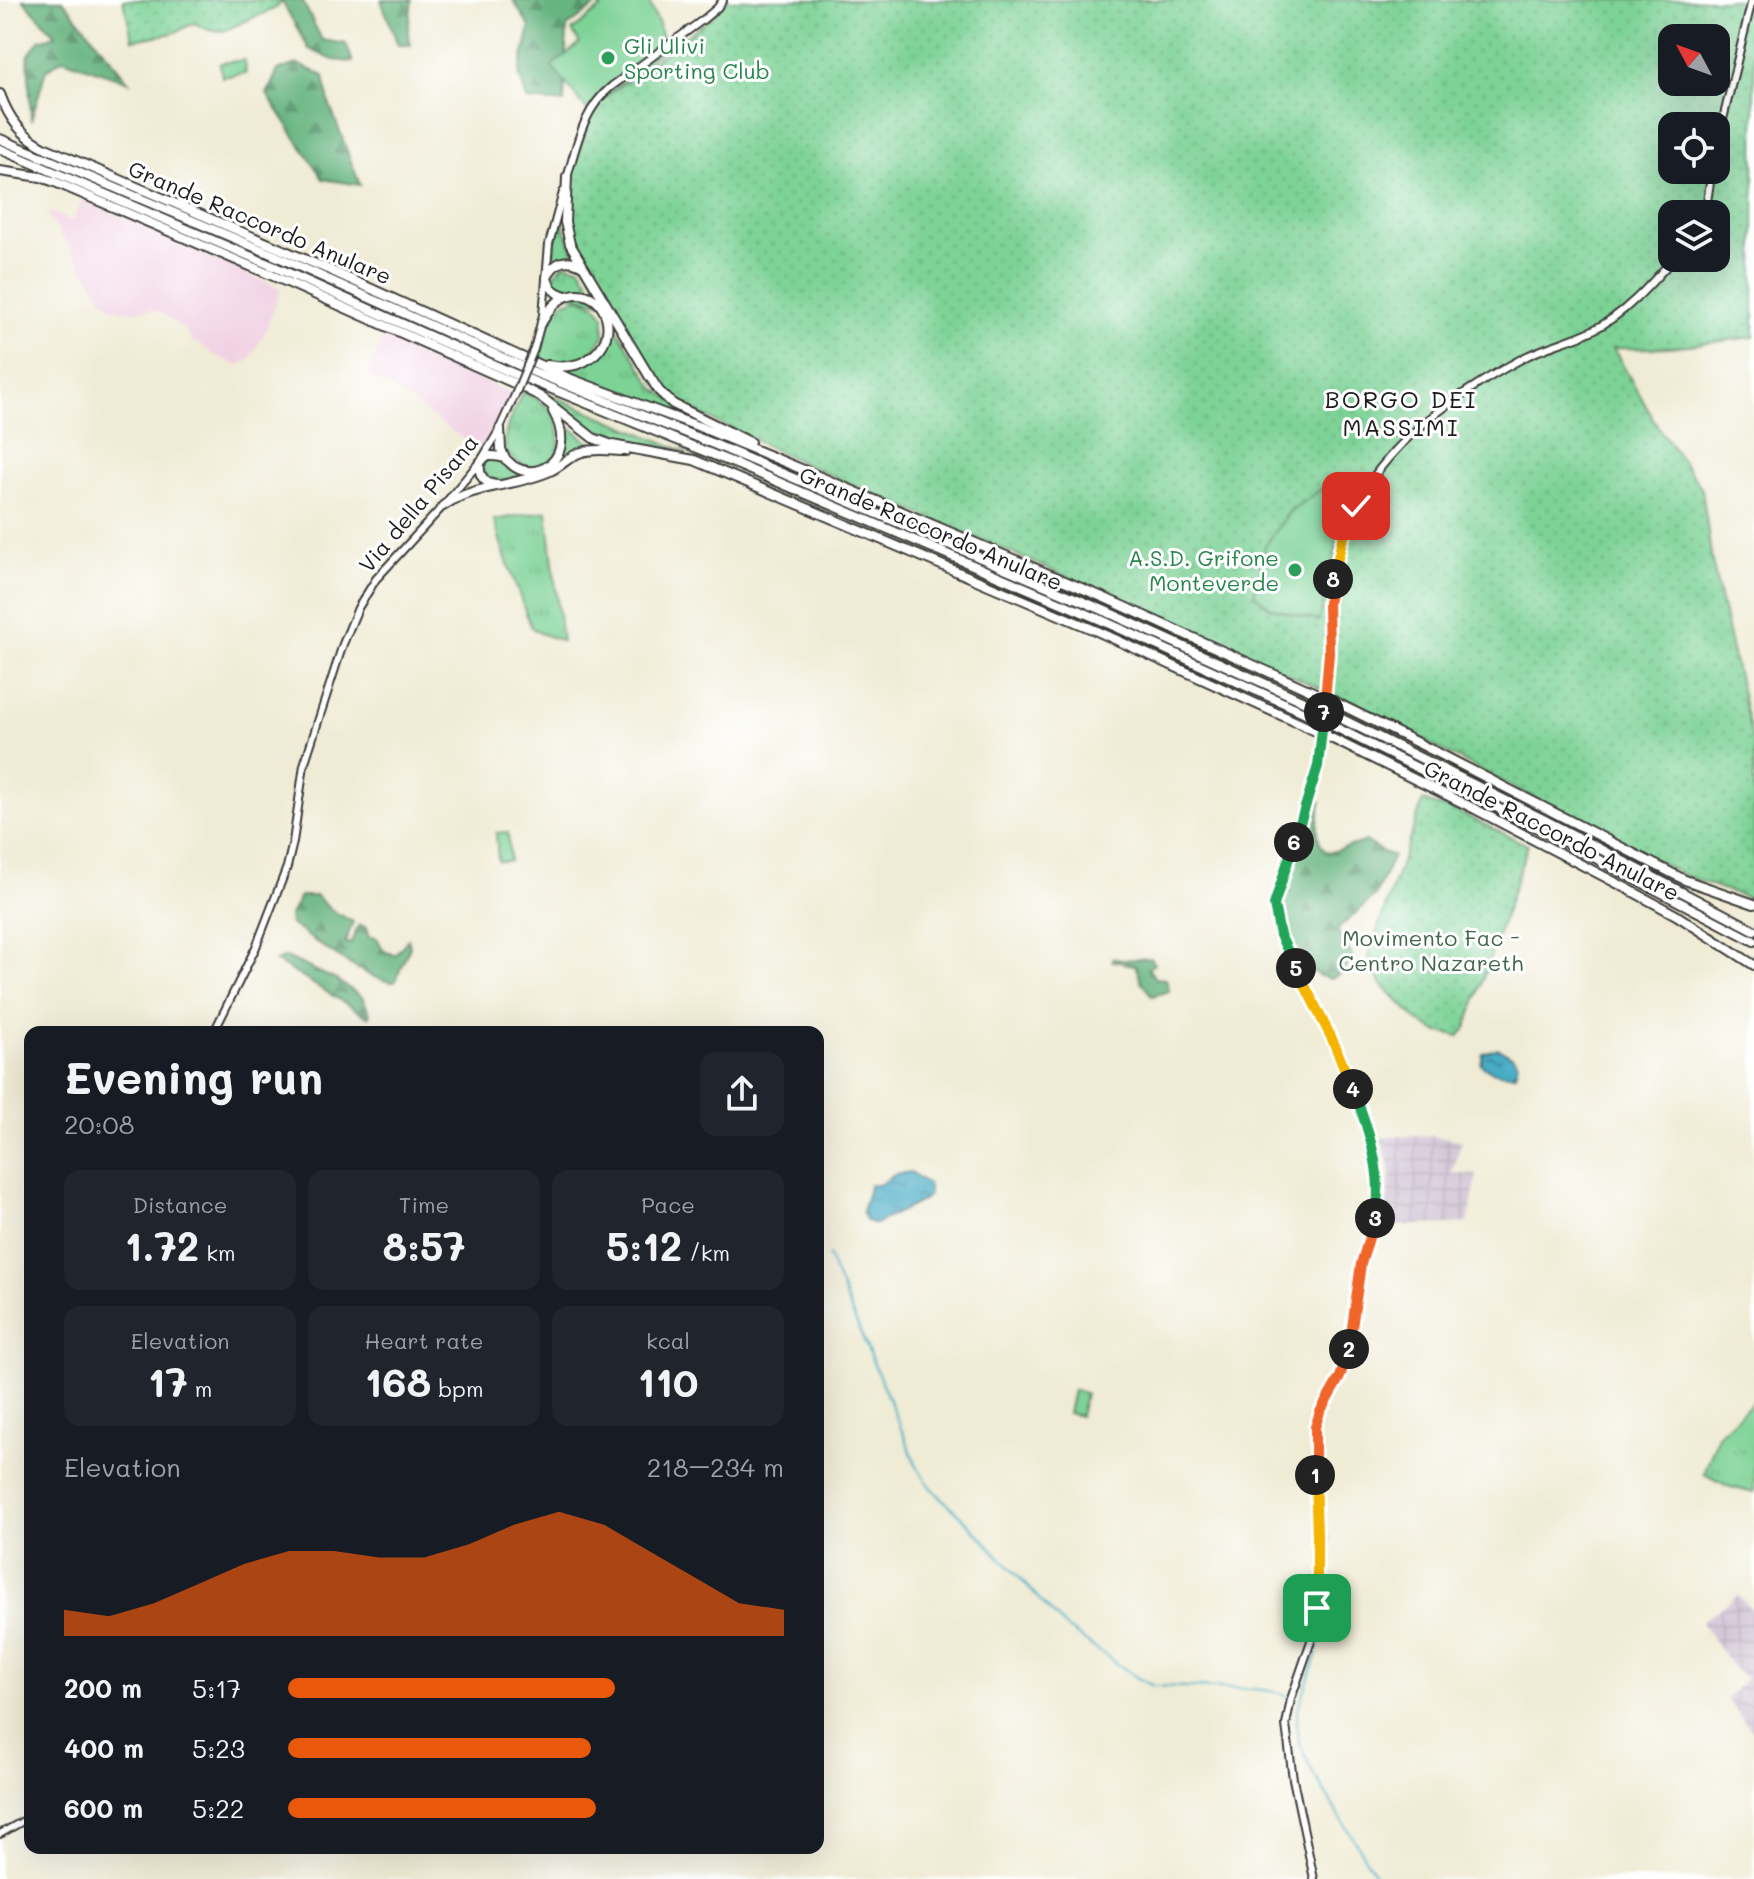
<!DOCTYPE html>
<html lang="en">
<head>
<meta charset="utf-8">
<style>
  :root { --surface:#171b24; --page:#20242c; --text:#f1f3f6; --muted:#9ea1a6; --accent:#ea580c }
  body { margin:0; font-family:Mali,sans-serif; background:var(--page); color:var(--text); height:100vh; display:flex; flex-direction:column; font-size:30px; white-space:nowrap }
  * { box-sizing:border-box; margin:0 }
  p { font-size:26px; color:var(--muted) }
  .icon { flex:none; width:44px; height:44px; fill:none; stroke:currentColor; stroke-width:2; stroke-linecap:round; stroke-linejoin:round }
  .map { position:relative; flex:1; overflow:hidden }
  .panel { position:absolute; left:24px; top:1026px; width:800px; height:828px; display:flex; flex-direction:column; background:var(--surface); border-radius:16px; box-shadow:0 8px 32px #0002 }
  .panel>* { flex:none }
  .needle { width:52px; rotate:311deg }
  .tools { position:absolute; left:1658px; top:24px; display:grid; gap:16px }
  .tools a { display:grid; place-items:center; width:72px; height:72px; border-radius:16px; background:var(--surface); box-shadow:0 8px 32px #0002; font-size:40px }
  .pin { position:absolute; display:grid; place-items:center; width:68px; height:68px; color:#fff; margin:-34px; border-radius:16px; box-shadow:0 4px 12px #0006 }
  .km { position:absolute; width:40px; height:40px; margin:-20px; border-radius:50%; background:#222; color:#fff; font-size:22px; line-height:40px; text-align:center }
  .round { display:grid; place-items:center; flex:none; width:84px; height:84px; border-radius:16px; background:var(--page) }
  .summary { display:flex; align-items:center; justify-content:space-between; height:136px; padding:0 40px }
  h1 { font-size:44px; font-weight:700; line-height:60px }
  .stats { display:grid; grid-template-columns:repeat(3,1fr); gap:12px; height:136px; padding:8px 40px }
  .stats div { display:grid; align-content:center; border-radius:16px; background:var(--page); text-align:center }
  .stats b { font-size:40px; font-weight:700 }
  .stats small { font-size:22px; font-weight:400 }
  .stats p { font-size:22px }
  .chart { height:224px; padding:16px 40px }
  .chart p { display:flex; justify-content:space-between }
  .chart svg { width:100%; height:144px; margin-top:8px; fill:var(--accent); opacity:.7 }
  ul { padding:0 40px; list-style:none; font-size:26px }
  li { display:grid; grid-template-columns:128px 96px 1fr; align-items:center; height:60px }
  li i { height:20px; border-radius:10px; background:var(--accent) }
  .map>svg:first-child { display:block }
  .built { fill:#f1d0e3 }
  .industrial { fill:url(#industrial-grid) }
  .grass { fill:url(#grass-tufts); stroke:#4c7759; stroke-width:2 }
  .forest { fill:url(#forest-firs); stroke:#41684e; stroke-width:2 }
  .park { fill:url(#park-dots); stroke:#4c7759; stroke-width:2; fill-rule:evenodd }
  .pitch { fill:#7dd296; stroke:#4c7759; stroke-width:2 }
  .water { fill:url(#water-ripples); stroke:#316470; stroke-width:2 }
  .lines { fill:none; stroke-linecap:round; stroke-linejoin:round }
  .stream { stroke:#46acc5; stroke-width:2 }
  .secondary-casing { stroke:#3c3b38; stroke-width:10 }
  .highway-casing { stroke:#3c3b38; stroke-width:12 }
  .secondary { stroke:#fff; stroke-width:6 }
  .highway { stroke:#fff; stroke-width:8 }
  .secondary-bridge-casing { stroke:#3c3b38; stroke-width:10; stroke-linecap:butt }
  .secondary-bridge { stroke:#fff; stroke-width:6 }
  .split-1-casing { stroke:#fff; stroke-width:16 }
  .split-2-casing { stroke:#fff; stroke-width:16 }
  .split-3-casing { stroke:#fff; stroke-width:16 }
  .split-4-casing { stroke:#fff; stroke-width:16 }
  .split-5-casing { stroke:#fff; stroke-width:16 }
  .split-6-casing { stroke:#fff; stroke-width:16 }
  .split-7-casing { stroke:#fff; stroke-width:16 }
  .split-8-casing { stroke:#fff; stroke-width:16 }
  .split-9-casing { stroke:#fff; stroke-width:16 }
  .split-1 { stroke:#f5b400; stroke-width:10 }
  .split-2 { stroke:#f0652b; stroke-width:10 }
  .split-3 { stroke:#f0652b; stroke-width:10 }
  .split-4 { stroke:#22a559; stroke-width:10 }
  .split-5 { stroke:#f5b400; stroke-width:10 }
  .split-6 { stroke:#22a559; stroke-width:10 }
  .split-7 { stroke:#22a559; stroke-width:10 }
  .split-8 { stroke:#f0652b; stroke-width:10 }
  .split-9 { stroke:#f5b400; stroke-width:10 }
  .leisure-dot { fill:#2e9e5b; stroke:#fff; stroke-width:3 }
  .labels { text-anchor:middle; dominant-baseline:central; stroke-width:6; stroke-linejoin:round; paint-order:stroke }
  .leisure-label { font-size:22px; fill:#27864d; stroke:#fff; text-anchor:start }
  .street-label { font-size:22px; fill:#1c1c1c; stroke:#fff }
  .park-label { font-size:22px; fill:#43654d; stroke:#fff }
  .neighbourhood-label { font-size:24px; letter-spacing:2px; fill:#1c1c1c; stroke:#fff }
</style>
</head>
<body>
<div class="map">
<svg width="1754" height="1879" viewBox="0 0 1754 1879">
  <defs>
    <pattern id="industrial-grid" width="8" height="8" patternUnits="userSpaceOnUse" patternTransform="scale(2)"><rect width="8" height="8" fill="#cebed1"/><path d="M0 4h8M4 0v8" fill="none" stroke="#b0a3b3"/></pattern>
    <pattern id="grass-tufts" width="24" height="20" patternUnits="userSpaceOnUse" patternTransform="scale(2)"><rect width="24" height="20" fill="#7dd296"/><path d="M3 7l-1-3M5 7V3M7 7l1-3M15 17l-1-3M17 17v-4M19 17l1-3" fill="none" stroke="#6bb481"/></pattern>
    <pattern id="forest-firs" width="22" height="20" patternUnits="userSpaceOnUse" patternTransform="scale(2)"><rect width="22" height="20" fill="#66b47f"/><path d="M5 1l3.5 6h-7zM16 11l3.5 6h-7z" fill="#539267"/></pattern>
    <pattern id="park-dots" width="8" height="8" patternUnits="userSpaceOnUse" patternTransform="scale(2)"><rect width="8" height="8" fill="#7dd296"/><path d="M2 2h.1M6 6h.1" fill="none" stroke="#6bb481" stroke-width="1.8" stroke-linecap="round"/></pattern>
    <pattern id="water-ripples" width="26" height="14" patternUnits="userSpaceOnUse" patternTransform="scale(2)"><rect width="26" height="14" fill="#46acc5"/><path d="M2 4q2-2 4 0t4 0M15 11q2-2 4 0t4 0" fill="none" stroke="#3a8b9f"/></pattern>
  </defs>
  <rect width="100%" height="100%" fill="#fff"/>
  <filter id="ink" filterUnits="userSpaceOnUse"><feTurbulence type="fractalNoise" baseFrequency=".0125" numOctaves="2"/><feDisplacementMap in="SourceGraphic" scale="16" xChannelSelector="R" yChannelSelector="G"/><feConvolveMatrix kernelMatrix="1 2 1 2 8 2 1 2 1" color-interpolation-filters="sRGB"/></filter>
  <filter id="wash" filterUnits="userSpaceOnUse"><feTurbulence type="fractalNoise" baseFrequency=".006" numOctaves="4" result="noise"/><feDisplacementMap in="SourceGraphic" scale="32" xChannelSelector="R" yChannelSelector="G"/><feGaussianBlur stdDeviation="1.8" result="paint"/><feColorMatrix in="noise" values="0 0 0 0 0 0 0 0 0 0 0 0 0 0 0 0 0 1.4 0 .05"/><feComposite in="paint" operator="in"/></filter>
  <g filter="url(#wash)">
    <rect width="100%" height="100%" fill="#efebd4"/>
    <path class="built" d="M 82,199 L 281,289 L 264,334 L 249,360 L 240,365 L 237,365 L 216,356 L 199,344 L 193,342 L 185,330 L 162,313 L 150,309 L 139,311 L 122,310 L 113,307 L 105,301 L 47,214 L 51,212 L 73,221 Z
      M 384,337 L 512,394 L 493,434 L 482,452 L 386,384 L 367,375 Z"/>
    <path class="industrial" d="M 1419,1135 L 1462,1140 L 1452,1173 L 1477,1175 L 1468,1223 L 1383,1226 L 1384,1223 L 1391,1222 L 1392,1216 L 1385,1215 L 1391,1170 L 1381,1138 Z
      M 1738,1595 L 1754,1612 L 1754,1733 L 1726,1699 L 1746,1678 L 1733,1668 L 1701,1622 Z"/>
    <path class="grass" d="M 561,218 L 576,259 L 564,257 L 552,263 L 555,241 Z
      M 564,264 L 580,267 L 601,302 C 581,297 532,292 564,264 Z
      M 580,298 L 596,305 L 604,316 L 604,336 L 590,355 L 577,362 L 552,364 L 536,359 L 553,311 C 560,303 569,299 580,298 Z
      M 610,318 L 654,388 L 711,426 L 563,370 C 589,358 616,353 610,318 Z
      M 529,386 L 688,453 C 664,446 638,448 613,442 C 582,433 555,406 529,386 Z
      M 523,392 C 533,396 546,403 552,413 C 558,422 561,439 558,449 C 552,470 528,472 513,459 C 508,455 505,451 505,444 C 504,426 516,407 523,392 Z
      M 563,421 L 587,441 L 604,447 L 555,464 C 566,450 566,438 563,421 Z
      M 493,457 L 532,474 L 501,481 L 489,479 L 482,469 L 484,460 Z
      M 547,511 L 562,641 L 540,633 L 531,627 L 504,553 L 494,520 Z
      M 1754,1401 L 1754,1493 L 1730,1487 L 1704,1474 L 1718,1435 Z"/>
    <path class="forest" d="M 23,0 L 63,0 L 129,82 L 63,59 L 46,70 L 31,121 L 28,56 L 39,40 L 56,35 Z
      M 281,0 L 302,0 L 322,40 L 346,44 L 353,62 L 333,60 L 309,49 Z
      M 381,0 L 412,0 L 408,32 L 411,45 L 398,45 Z
      M 513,0 L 599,0 L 601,2 L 567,27 L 564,103 L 527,100 L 519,74 L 530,27 Z
      M 297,64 L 324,76 L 329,103 L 360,185 L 323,179 L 267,94 L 278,70 Z
      M 1315,799 L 1321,802 C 1319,819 1312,842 1328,853 L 1366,841 L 1383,852 L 1393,856 L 1375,896 L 1337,930 L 1353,957 L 1344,972 L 1331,979 L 1320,976 L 1309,969 L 1281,916 L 1282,898 L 1303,825 Z
      M 300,896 L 316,896 L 331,910 L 353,922 L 345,943 L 350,944 L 359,925 L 366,927 L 369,937 L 377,938 L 384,951 L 395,955 L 408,939 L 410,946 L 395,982 C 368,983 314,939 290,924 L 289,917 Z
      M 286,957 L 336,980 L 362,997 L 370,1013 L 368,1017 L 275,961 Z
      M 1112,958 L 1122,960 L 1151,958 L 1154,964 L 1148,968 L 1155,978 L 1166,979 L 1169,991 L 1152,996 L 1141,981 L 1135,965 L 1112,961 Z"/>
    <path class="park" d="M 123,0 L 279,0 L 281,3 L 276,8 L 223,31 L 209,30 L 194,23 L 174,33 L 133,40 Z
      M 727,0 L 1754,0 L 1754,337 C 1707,343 1660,350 1613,348 L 1658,427 L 1702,489 L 1712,562 L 1754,747 L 1754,900 L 1685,876 L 1331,693 L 1121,600 L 809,466 L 683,406 L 657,384 L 574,246 L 567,215 L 570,181 L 589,120 L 602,100 L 710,18 ZM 1672,38 L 1716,38 L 1716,82 L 1672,82 ZM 1672,126 L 1716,126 L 1716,170 L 1672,170 ZM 1672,214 L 1716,214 L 1716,258 L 1672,258 Z
      M 1423,801 L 1443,808 L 1445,806 L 1528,845 L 1466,1029 L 1459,1036 L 1437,1032 L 1418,1021 L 1380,983 L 1368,956 Z"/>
    <path class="pitch" d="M 595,0 L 648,0 L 659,24 L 663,49 L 587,110 L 552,66 L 580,43 L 572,31 L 601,8 Z
      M 244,60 L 246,73 L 222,77 L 220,63 Z
      M 1323,488 L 1352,504 L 1339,534 L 1319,621 L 1271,608 L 1254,594 L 1265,546 L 1290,511 Z
      M 508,832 L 510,861 L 498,861 L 496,833 Z
      M 1073,1390 L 1085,1393 L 1080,1416 L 1068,1413 Z"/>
    <path class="water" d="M 1498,1048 L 1515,1058 L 1518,1063 L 1515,1074 C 1503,1074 1490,1073 1481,1064 L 1483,1053 Z
      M 911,1172 L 928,1185 L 929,1195 L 922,1201 L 875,1224 L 866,1221 L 862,1212 L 870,1184 L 879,1185 L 896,1174 Z"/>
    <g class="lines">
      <path class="stream" d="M 828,1256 L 916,1464 L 930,1487 L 972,1527 L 1065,1627 L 1136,1677 L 1153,1686 L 1255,1689 L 1277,1692 L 1289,1697
        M 1330,1537 L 1327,1557 L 1328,1597 L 1325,1620 L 1317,1654 L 1297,1712 L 1297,1729 L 1299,1741 L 1313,1773 L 1378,1879"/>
    </g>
  </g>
  <g filter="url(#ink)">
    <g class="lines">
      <g class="secondary-casing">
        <path id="secondary" d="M 1716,148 L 1752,0
          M 567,178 C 577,144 583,109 612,86 L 704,19 L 717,8 L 723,0
          M 1705,214 L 1712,170
          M 534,349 L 543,315 L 549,244 L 563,192
          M 1326,691 C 1327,679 1329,666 1329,654 C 1329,636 1326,618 1329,600 C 1333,573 1339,543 1350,518 C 1382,444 1456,394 1525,357 C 1547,346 1571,341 1593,330 C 1624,315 1651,284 1674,258
          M 214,1032 L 256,947 L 287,867 L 293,842 L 304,765 L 343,644 L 358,608 L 376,579 L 443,506 L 482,459 L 497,434 L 515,395
          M 0,1834 L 30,1817
          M 1314,1879 L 1293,1779 L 1286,1725 L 1291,1699 L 1311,1641 L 1317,1608 L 1317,1535 L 1314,1431 L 1320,1412 L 1340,1377 L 1347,1354 L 1352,1333 L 1359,1271 L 1375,1217 L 1379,1190 L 1375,1163 L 1357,1098 L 1333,1041 L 1280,935 L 1275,912 L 1275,899 L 1313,784 L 1322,741"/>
      </g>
      <g class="highway-casing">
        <path id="highway" d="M 0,94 C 9,119 22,136 46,148 L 332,271 L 526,359
          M 0,139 L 276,256 L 523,367
          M 0,149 L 275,267 L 519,376
          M 0,171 L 41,177 L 55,182 L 285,281 L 516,384
          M 567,177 L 565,222 L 570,244 L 648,374 L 659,391 L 673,404 L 750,442
          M 566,296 C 555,293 550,289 547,278 C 553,262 566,257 581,265
          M 542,322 C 548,313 553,303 563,298 C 598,280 624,328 595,354 C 581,367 565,368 547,365
          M 533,362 L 566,377 L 700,427 L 823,478 L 1107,599 L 1322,696
          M 529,370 L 716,445 L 1103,610 L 1321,709
          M 525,378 L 741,466 L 1101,620 L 1319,719
          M 522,387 L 541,397 L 593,438 L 612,445 L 694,460 L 1097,631 L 1318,732
          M 500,429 L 501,449 L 505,459
          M 497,485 C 484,484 478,475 480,463 L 486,456 C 492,456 499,455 505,459 C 509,461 511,465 515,467 C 530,476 550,470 558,454 C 565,439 560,424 553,411
          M 443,506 C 474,484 515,487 550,471 C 562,466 570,455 582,452 C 596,448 612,451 626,451
          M 1331,700 L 1442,755 L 1685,880 L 1754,904
          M 1330,713 L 1543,819 L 1754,930
          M 1329,724 L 1538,828 L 1754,941
          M 1327,736 L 1475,809 L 1628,889 L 1676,915 L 1754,965"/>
      </g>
      <use href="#secondary" class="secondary"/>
      <use href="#highway" class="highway"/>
      <g class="secondary-bridge-casing">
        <path id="secondary-bridge" d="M 515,395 L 534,349
          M 1322,741 L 1326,691"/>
      </g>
      <use href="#secondary-bridge" class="secondary-bridge"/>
    </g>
  </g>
  <g class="lines" filter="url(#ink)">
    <g class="split-1-casing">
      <path id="split-1" d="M 1315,1475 L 1317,1535 L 1317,1608"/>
    </g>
    <g class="split-2-casing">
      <path id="split-2" d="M 1315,1475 L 1315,1427 L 1320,1412 L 1340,1377 L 1349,1349"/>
    </g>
    <g class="split-3-casing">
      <path id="split-3" d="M 1349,1349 L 1361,1264 L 1375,1218"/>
    </g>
    <g class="split-4-casing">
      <path id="split-4" d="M 1353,1089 C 1368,1127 1385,1177 1375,1218"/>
    </g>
    <g class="split-5-casing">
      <path id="split-5" d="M 1296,968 L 1333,1041 L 1353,1089"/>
    </g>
    <g class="split-6-casing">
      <path id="split-6" d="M 1294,842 L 1274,905 L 1280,935 L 1296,968"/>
    </g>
    <g class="split-7-casing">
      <path id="split-7" d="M 1294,842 L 1318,766 L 1324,712"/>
    </g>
    <g class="split-8-casing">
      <path id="split-8" d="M 1324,712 L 1329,653 L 1328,603 L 1333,579"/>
    </g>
    <g class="split-9-casing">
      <path id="split-9" d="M 1333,579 L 1342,541 L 1356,506"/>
    </g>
    <use href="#split-1" class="split-1"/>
    <use href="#split-2" class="split-2"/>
    <use href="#split-3" class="split-3"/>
    <use href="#split-4" class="split-4"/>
    <use href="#split-5" class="split-5"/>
    <use href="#split-6" class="split-6"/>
    <use href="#split-7" class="split-7"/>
    <use href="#split-8" class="split-8"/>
    <use href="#split-9" class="split-9"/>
  </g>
  <g class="leisure-dot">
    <circle cx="608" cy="58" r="8"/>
    <circle cx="1295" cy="570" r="8"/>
  </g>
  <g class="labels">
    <g class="leisure-label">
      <text x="624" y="45">Gli Ulivi<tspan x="624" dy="25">Sporting Club</tspan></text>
      <text x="1279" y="557" text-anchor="end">A.S.D. Grifone<tspan x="1279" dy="25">Monteverde</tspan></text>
    </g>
    <g class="street-label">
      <text transform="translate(260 222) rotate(23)">Grande Raccordo Anulare</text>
      <text transform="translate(418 503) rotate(-50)">Via della Pisana</text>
      <text transform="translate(931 528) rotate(23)">Grande Raccordo Anulare</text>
      <text transform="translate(1552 830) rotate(27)">Grande Raccordo Anulare</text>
    </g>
    <g class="park-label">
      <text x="1431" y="937">Movimento Fac -<tspan x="1431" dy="25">Centro Nazareth</tspan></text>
    </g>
    <g class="neighbourhood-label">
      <text x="1401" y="398">BORGO DEI<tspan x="1401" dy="28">MASSIMI</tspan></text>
    </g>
  </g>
</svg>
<div class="tools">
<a><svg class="needle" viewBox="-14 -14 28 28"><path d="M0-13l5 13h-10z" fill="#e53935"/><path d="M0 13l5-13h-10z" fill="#9ea1a6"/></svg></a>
<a><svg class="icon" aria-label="locate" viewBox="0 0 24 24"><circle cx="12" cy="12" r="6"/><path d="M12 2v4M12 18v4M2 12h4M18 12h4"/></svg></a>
<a><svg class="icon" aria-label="layers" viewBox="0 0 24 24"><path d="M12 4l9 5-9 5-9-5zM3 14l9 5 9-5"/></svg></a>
</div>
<div class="pin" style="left:1317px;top:1608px;background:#1e9e55"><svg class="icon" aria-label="arrive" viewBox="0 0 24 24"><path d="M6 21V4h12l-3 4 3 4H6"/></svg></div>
<div class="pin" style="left:1356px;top:506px;background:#d93025"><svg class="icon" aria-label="check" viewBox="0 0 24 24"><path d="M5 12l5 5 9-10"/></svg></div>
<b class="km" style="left:1315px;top:1475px">1</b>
<b class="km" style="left:1349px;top:1349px">2</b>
<b class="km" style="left:1375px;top:1218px">3</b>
<b class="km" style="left:1353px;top:1089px">4</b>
<b class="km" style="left:1296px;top:968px">5</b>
<b class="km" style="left:1294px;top:842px">6</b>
<b class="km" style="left:1324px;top:712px">7</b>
<b class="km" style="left:1333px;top:579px">8</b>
<section class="panel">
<div class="summary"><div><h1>Evening run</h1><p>20:08</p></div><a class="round"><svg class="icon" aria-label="share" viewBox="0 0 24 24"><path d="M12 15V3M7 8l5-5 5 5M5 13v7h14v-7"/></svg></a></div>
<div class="stats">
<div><p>Distance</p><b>1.72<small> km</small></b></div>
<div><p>Time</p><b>8:57</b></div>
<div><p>Pace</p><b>5:12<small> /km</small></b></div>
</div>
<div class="stats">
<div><p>Elevation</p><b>17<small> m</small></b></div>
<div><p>Heart rate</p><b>168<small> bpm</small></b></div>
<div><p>kcal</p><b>110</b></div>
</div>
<div class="chart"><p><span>Elevation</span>218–234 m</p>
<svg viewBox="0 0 160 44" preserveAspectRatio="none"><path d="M0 44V36L10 38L20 34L30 28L40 22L50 18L60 18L70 20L80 20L90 16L100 10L110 6L120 10L130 18L140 26L150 34L160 36V44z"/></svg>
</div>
<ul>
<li><b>200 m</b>5:17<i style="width:66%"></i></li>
<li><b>400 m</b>5:23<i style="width:61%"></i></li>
<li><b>600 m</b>5:22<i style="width:62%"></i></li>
</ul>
</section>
</div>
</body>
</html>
